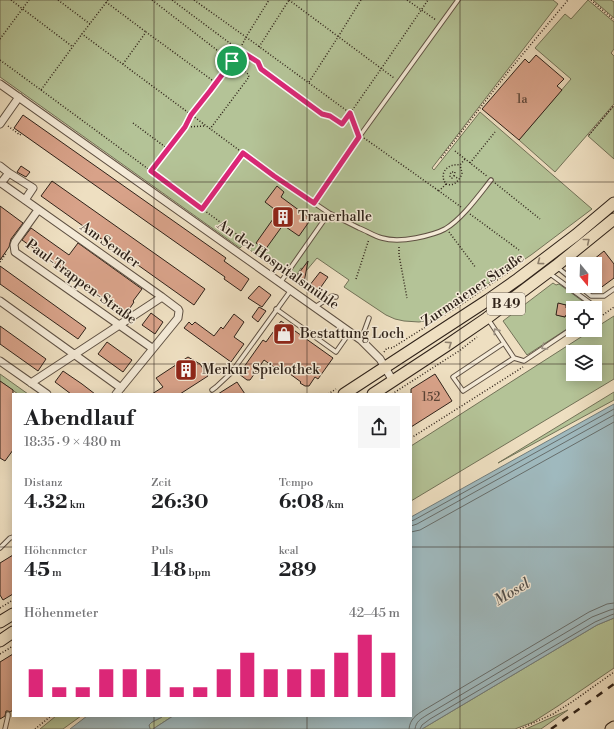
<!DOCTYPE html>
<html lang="de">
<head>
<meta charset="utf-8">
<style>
  :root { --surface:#fff; --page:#f6f6f6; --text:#202124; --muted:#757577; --accent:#db2777 }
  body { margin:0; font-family:"Libre Bodoni",serif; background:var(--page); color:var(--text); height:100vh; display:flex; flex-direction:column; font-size:15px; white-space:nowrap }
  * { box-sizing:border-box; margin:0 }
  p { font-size:13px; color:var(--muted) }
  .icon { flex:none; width:22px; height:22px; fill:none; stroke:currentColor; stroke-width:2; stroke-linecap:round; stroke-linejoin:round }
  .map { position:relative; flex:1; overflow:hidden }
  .details { position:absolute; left:12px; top:393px; width:400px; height:324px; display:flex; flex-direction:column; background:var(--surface); border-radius:0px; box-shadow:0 2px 10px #0003 }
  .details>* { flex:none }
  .needle { width:26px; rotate:161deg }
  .tools { position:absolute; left:566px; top:257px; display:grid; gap:8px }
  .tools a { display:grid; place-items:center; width:36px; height:36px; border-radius:0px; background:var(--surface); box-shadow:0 2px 10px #0003; font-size:20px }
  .pin { position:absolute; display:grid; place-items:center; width:34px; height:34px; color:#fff; margin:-17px; border:2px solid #fff; border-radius:50%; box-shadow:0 1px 4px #0007 }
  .round { display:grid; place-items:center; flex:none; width:42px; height:42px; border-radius:0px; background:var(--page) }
  .overview { display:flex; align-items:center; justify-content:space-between; height:68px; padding:0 12px }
  h1 { font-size:22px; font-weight:700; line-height:30px }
  .stats { display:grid; grid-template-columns:repeat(3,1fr); gap:6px; height:68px; padding:4px 12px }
  .stats div { display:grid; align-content:center }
  .stats b { font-size:20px; font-weight:700 }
  .stats small { font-size:11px; font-weight:400 }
  .stats p { font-size:11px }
  .chart { height:112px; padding:8px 12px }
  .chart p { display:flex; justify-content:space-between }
  .chart svg { width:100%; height:72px; margin-top:4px; stroke:var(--accent); stroke-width:6 }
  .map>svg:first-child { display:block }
  .green { fill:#b4c397; stroke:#727258; fill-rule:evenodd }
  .water { fill:#9fb9be; stroke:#727d7c }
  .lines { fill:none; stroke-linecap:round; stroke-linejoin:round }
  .shore { stroke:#676e6c; stroke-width:1 }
  .building { fill:#d8a289; stroke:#2f2219 }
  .lane-casing { stroke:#5f5143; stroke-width:5.5 }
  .street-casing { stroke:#5f5143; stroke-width:9 }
  .primary-casing { stroke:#2f2219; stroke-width:13 }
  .path { stroke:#2f2219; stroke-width:1.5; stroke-dasharray:1 2; stroke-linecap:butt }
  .lane { stroke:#f4ead7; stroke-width:3.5 }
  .street { stroke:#f4ead7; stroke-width:7 }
  .primary { stroke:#eedfc1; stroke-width:11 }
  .rail { stroke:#2f2219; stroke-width:2.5; stroke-dasharray:7 7; stroke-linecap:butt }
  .oneway { stroke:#8e806d }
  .oneway2 { stroke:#9b9082 }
  .route-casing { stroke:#fff; stroke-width:8 }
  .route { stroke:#db2777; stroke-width:5 }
  .grid { fill:none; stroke:#2f2219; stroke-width:1; stroke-opacity:0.55 }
  .labels { text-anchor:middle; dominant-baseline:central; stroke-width:3; stroke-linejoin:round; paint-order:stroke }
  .number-label { font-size:12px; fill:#594235 }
  .shield { fill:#f4ead7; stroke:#6a5e52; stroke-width:1 }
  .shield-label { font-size:13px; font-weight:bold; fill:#2f2219 }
  .poi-label { font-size:14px; fill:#2f2219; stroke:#f4ead7; text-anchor:start }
  .street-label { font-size:14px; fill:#2f2219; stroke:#f4ead7 }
  .water-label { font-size:15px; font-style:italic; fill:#514f4b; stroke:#f4ead7 }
</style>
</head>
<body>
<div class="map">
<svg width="614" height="729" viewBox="0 0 614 729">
  <rect width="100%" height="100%" fill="#eedfc1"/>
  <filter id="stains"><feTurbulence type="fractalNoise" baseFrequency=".005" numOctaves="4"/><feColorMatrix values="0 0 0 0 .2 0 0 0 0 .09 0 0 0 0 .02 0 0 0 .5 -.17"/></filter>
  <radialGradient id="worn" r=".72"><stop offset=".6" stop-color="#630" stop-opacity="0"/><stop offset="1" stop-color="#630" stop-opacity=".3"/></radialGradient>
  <path class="green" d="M 0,0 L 553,0 L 558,4 L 432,168 L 434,170 L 480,112 L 592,209 L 531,255 L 435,319 L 419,322 L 404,321 L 395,319 L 386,315 L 344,287 L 349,280 L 317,258 L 306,271 L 301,268 L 293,281 L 243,245 L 240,248 L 0,77 Z
    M 588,0 L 614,22 L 614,49 L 611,53 L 614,56 L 614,104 L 555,172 L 519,140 L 571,79 L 535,48 L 565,14 L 571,19 Z
    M 593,0 L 611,0 L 614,2 L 614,18 Z
    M 614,106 L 614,159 L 588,136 Z
    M 553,283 L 556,285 L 559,284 L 592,308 L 573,308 L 573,325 L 527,355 L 503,321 ZM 558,304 L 566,305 L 565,317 L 557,315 Z
    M 614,316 L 614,379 L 411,501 L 411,446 L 592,330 L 595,330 L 595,328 ZM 573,352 L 595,352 L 595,374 L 573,374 Z
    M 0,374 L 28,394 L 18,394 L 0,381 Z
    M 614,392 L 614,400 L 498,463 Z
    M 614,618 L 614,668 L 558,706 L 533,722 L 515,729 L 422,729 L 597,625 Z
    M 568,710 L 541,729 L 526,729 Z
    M 56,716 L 81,716 L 63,729 L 40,729 Z
    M 162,716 L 173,716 L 153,729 L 150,729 L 149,725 L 152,722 L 162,717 Z"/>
  <path class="water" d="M 614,404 L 614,618 L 597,625 L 422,729 L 153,729 L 173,716 L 411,716 L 411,517 Z
    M 87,716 L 162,716 L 162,717 L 152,722 L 149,725 L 150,729 L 70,729 Z"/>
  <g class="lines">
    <path class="shore" d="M 411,521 L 414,520 L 614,409
      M 411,526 L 417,524 L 614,415
      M 411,532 L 420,530 L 614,422
      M 409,729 C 410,719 416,715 424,710 L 589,612 L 607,604 L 614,603
      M 415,729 C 416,721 421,719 427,715 L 592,617 L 610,610 L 614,609
      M 420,729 L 422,725 L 430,719 L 595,622 L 611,615 L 614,614"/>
  </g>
  <path class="building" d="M 536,55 L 564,79 L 557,86 L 562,90 L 519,140 L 482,109 L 525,59 L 529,63 Z
    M 23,115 L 226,258 L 224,261 L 249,279 L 241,291 L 224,279 L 225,277 L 14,128 Z
    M 21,166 L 30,172 L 26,177 L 17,172 Z
    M 52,181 L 205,289 L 194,305 L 41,196 Z
    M 277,186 L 284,192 L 281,197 L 311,219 L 299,236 L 283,225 L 265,250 L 256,243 L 278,212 L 265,202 Z
    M 0,206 L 23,223 L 11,239 L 9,247 L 0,260 Z
    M 31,228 L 69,255 L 78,243 L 142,289 L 133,301 L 134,302 L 126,314 L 22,240 Z
    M 604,251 L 614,264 L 614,278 L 595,292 L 595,264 L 588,264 Z
    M 308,261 L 303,288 L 293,281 Z
    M 0,266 L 86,328 L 78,339 L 0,284 Z
    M 320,272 L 328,277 L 316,294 L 313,292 L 312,294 L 306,290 Z
    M 259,286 L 271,295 L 262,307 L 248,298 Z
    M 558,303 L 566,305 L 566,308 L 573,309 L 573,316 L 566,315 L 565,317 L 556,315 Z
    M 259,307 L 266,311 L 258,322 L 252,317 Z
    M 151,313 L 163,322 L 155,334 L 142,325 Z
    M 234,314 L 244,322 L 234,337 L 244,344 L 231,362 L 184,328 L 189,322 L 192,325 L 195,322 L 214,336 L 221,327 L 223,329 Z
    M 281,321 L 333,358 L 318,379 L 315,377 L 309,386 L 305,386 L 300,383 L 301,382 L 279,366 L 277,369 L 264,360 L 250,380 L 247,380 L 239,374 L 263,340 L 266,342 Z
    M 0,326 L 46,359 L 38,371 L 0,344 Z
    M 107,342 L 132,360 L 123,372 L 98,354 Z
    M 188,357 L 200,364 L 208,376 L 180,394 L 152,394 L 163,387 L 156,378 Z
    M 63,371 L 82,384 L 95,394 L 71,394 L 55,382 Z
    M 435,374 L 452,401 L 411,427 L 411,389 Z
    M 0,381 L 13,390 L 13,450 L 5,461 L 0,458 Z
    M 237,382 L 245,394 L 218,394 Z
    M 13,555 L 13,594 L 3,600 L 0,595 L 0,563 Z
    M 13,654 L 13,710 L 10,712 L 8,711 L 6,711 L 5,716 L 0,719 L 0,662 Z"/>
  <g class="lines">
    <g class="lane-casing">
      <path id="lane" d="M 274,176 L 329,213 L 280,283
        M 314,203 L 359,137 L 458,0
        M 329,213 C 339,218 349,223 359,228 C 367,231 374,236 382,238 C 392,241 405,240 416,238 C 426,236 436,234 445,229 C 462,219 479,195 491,180
        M 557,267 L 573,280
        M 549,273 L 597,308 L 597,312 L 595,314
        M 579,286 L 591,296 L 604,296 L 614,289
        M 315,307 L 332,296 L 336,297
        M 276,309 L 336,352 L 350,332
        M 488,319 L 514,358 L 524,361 L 573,328
        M 361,340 L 369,318
        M 504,343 L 453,377 L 463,391 L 514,358
        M 212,390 L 216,387 L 231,373 L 291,290
        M 0,548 L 10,538 L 13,537
        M 5,729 L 8,716 L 8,714"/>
    </g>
    <g class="street-casing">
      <path id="street" d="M 0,84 L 361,340 L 380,359 L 393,381
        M 0,124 L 19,97
        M 0,166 L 9,173 L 1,183 L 162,297 L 178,309 L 179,311 L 178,318 L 116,394
        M 9,173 L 33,188 L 25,200
        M 38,210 L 15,242 L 14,245 L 15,252 L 152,348
        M 0,301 L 121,388
        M 0,361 L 47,394
        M 31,383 L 162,297"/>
    </g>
    <g class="primary-casing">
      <path id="primary" d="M 344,394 L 488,300 L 518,279 L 576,235 L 614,203
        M 373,394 L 446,346 L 487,318 L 556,266 L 614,219
        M 0,622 L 13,614
        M 0,641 L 13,632
        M 611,729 L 614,727"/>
    </g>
    <path class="path" d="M 11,0 L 73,47
      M 58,0 L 90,24
      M 108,0 L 82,34 L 270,173
      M 152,0 L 248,74 L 249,77 L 210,129
      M 194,0 L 246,37 L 269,0
      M 289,0 L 394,78
      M 407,0 L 436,20
      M 591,0 L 614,20
      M 106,2 L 146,32
      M 0,39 L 29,0
      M 242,45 L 246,37 L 350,113 L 357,131
      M 240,47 L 239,50 L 258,62 L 261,69 L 323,114 L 330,116 L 342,125 L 381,69 L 428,0
      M 259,47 L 289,0
      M 0,60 L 41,90 L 82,34
      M 123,64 L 146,32 L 216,83 L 239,52 L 239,50 L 172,0
      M 309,82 L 338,37 L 361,0
      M 41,90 L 151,171 L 185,127 L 191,115 L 216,83
      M 133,123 L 168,149
      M 8,126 L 20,135 L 21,134
      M 185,127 L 205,126
      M 589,135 L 614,105
      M 364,138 L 439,191
      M 455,151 L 488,177
      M 441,158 L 512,67 L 568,0
      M 470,163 L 495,132
      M 151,171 L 239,236
      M 454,176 L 455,172 L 451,172 L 450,175 L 450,177 L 452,178 L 454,176 L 459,179
      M 495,183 L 540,219
      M 446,184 C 454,187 460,180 462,173 L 460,165
      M 461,207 L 439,191 L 446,184 C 438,173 448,163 460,165 L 465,159
      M 202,209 L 243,153
      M 470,214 L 519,250
      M 449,232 L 476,268
      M 399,247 L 399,255 L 407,298
      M 0,262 L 7,252
      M 356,279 L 369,239
      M 603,315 L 614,307
      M 384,352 L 387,348 L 392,348 L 462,304 L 516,267
      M 328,394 L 336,389
      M 392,394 L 459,351 L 477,337
      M 411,438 L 523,367
      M 0,608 L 13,600
      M 0,654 L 13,646
      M 35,729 L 51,716
      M 520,729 L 553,714 L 572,702 L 614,672"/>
    <use href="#lane" class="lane"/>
    <use href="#street" class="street"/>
    <use href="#primary" class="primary"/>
    <path class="rail" d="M 551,729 L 614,684"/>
  </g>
  <defs><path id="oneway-chevron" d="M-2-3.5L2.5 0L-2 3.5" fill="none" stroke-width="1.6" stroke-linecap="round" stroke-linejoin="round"/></defs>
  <g class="oneway">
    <use href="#oneway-chevron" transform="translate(587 241) rotate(-39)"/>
    <use href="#oneway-chevron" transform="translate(540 262) rotate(143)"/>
    <use href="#oneway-chevron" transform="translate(449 344) rotate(-34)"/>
  </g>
  <g class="oneway2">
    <use href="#oneway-chevron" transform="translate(496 331) rotate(-125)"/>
    <use href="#oneway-chevron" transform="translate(544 347) rotate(147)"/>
  </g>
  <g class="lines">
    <g class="route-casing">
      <path id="route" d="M 239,50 L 258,62 L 261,69 L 322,114 L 330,116 L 342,124 L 350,113 L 359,137 L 314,203 L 274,176 L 243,153 L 202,209 L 151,171 L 185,127 L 191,115 L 210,91 L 239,52 Z"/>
    </g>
    <use href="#route" class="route"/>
  </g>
  <path class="grid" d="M 154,0 L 154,394M 307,0 L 307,394M 460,0 L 460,729M 0,182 L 614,182M 0,364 L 573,364M 595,364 L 614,364M 0,547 L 13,547M 411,547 L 614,547M 154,716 L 154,729M 307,716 L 307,729"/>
  <defs>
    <g id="building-square" transform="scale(1.15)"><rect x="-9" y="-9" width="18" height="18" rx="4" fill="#8f2418" stroke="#f4ead7"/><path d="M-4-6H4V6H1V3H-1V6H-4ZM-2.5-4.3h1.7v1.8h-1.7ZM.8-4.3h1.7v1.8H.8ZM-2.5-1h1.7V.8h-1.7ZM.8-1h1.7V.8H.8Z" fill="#fff"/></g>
    <g id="shop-square" transform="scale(1.15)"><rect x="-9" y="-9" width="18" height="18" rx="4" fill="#8f2418" stroke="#f4ead7"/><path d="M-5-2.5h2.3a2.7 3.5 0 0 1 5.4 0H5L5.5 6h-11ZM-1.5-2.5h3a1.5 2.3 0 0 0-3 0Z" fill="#fff"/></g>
  </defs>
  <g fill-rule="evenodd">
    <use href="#building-square" x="283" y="217"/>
    <use href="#shop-square" x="284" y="334"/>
    <use href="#building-square" x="186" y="370"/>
  </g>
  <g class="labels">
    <g class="number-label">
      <text x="522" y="99">1a</text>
      <text x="431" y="397">152</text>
    </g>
    <rect class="shield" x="487" y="293" width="38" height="22" rx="3"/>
    <g class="shield-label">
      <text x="506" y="304">B 49</text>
    </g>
    <g class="poi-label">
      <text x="298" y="217">Trauerhalle</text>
      <text x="300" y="334">Bestattung Loch</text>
      <text x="202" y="370">Merkur Spielothek</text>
    </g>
    <g class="street-label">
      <text transform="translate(110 245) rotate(35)">Am Sender</text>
      <text transform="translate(278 265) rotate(35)">An der Hospitalsmühle</text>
      <text transform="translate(81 282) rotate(36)">Paul-Trappen-Straße</text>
      <text transform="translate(473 290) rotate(-34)">Zurmaiener Straße</text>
    </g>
    <g class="water-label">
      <text transform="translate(512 592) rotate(-31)">Mosel</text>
    </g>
  </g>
  <rect width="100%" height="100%" filter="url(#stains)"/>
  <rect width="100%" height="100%" fill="url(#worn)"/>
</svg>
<div class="tools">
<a><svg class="needle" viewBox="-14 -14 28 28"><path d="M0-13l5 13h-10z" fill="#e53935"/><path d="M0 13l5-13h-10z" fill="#757577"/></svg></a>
<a><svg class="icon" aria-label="locate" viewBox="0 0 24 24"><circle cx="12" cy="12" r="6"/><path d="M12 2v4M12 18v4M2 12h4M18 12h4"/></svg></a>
<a><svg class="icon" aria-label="layers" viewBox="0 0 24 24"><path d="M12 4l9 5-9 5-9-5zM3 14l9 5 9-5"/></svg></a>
</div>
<div class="pin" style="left:232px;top:61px;background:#1e9e55"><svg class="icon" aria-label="arrive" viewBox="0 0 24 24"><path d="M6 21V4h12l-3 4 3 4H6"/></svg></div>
<section class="details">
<div class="overview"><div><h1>Abendlauf</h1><p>18:35 · 9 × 480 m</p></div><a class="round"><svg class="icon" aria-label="share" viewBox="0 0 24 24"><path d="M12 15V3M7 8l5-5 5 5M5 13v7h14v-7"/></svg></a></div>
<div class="stats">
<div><p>Distanz</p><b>4.32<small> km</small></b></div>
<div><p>Zeit</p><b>26:30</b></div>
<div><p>Tempo</p><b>6:08<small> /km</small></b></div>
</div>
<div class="stats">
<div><p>Höhenmeter</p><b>45<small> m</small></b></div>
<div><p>Puls</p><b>148<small> bpm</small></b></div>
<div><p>kcal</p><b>289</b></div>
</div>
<div class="chart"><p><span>Höhenmeter</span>42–45 m</p>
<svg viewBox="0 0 160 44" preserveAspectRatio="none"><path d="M5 44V27M15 44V38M25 44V38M35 44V27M45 44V27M55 44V27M65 44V38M75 44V38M85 44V27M95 44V17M105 44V27M115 44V27M125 44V27M135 44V17M145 44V6M155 44V17"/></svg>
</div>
</section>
</div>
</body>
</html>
